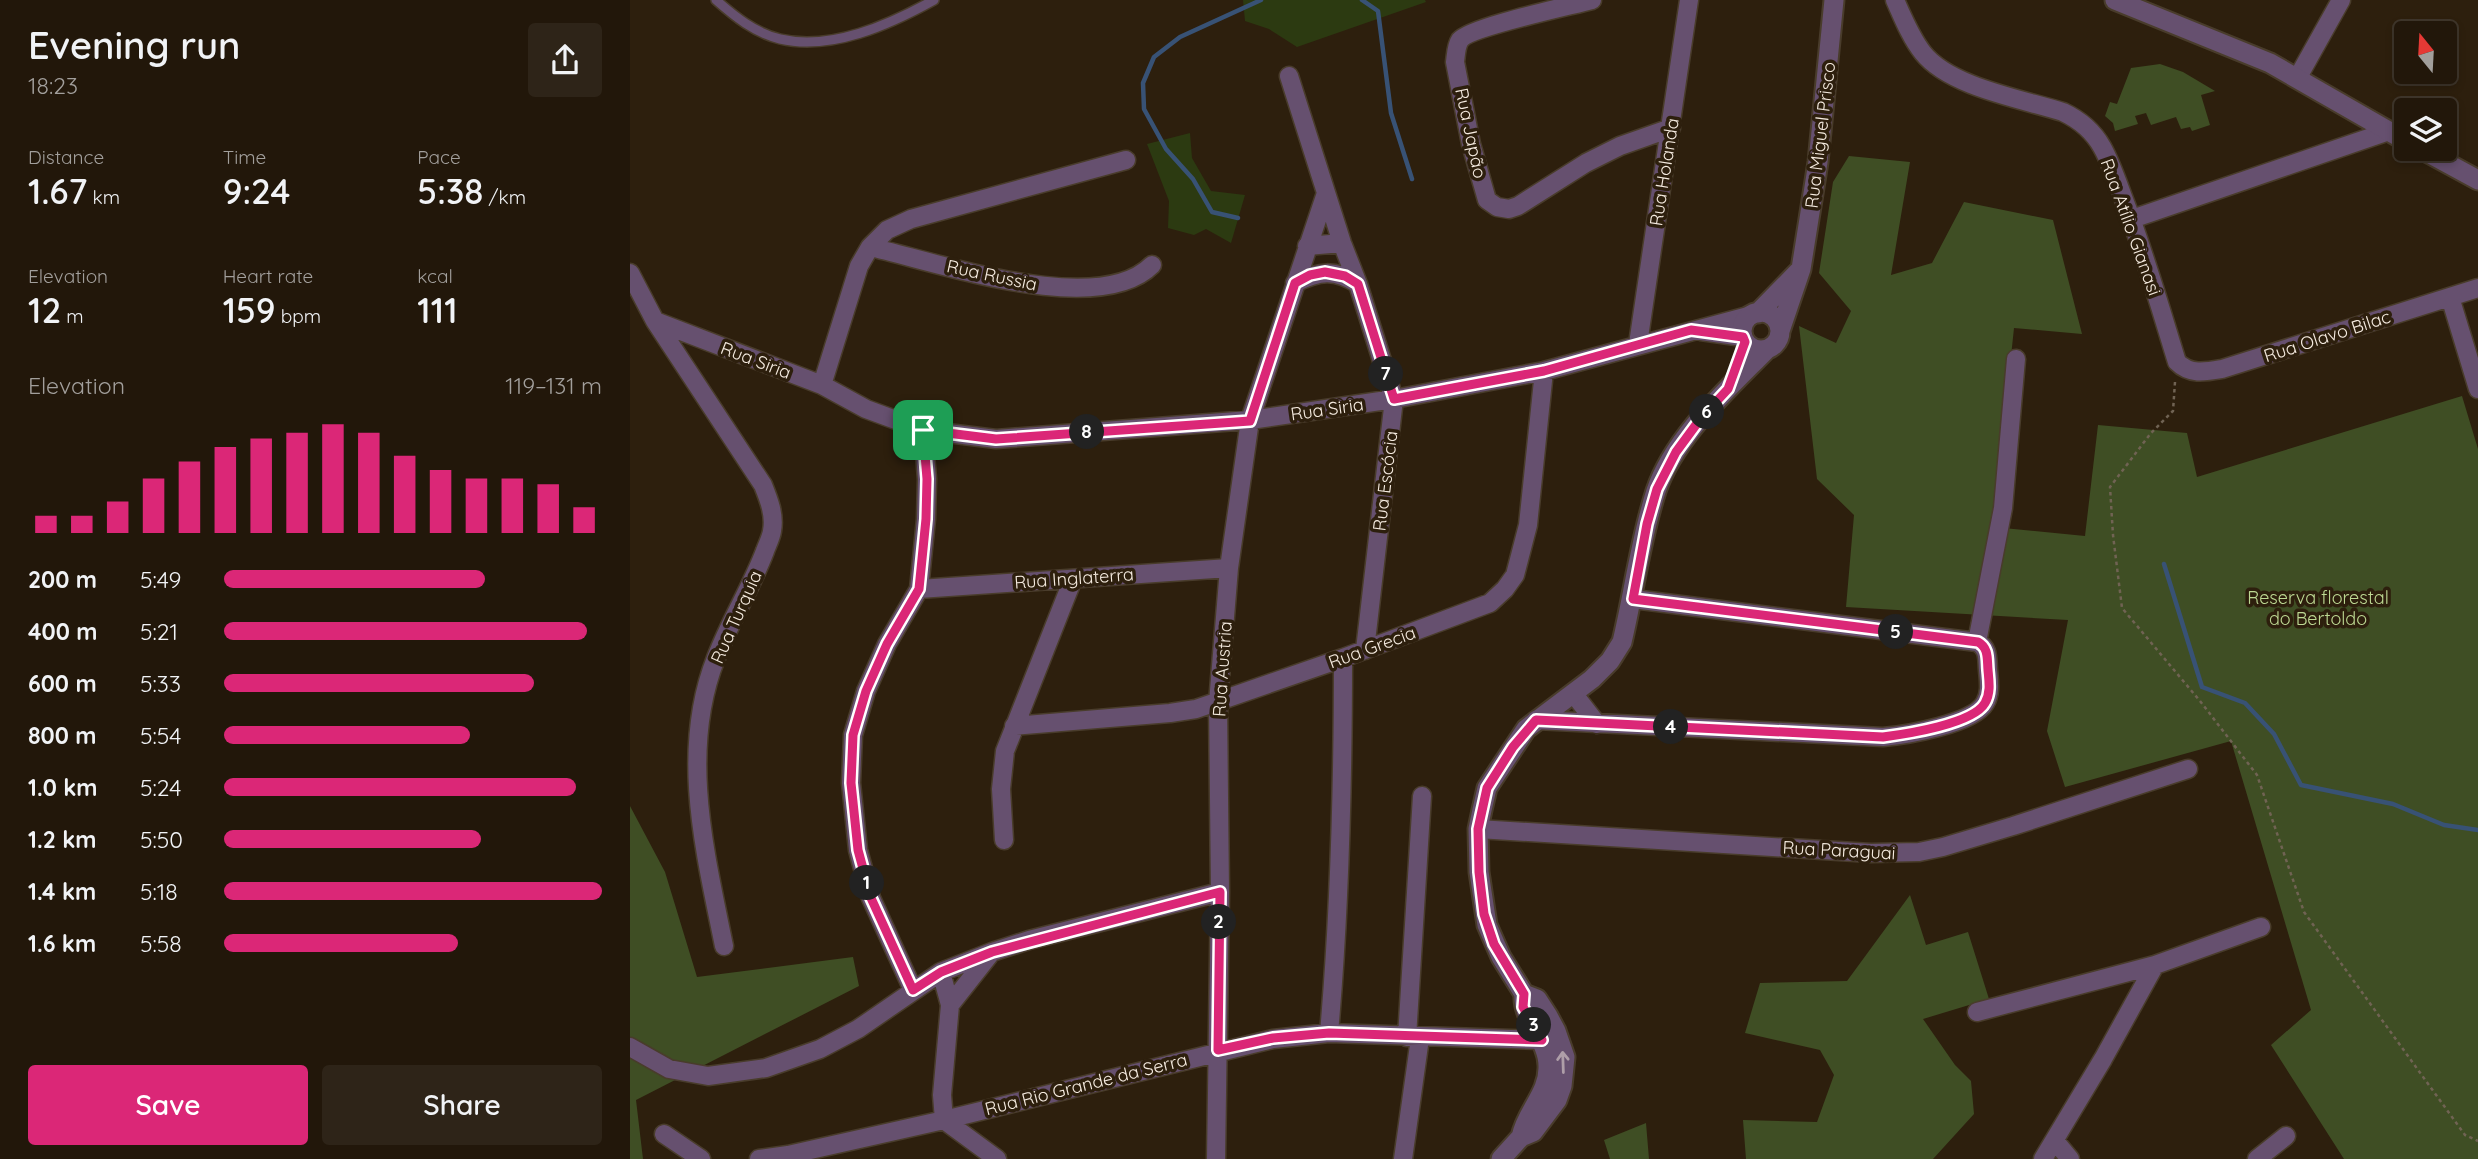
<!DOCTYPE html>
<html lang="en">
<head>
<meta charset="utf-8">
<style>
  :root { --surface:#22170a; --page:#2e2418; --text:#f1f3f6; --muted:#a29f9c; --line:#3f362b; --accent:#db2777 }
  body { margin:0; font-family:Quicksand,sans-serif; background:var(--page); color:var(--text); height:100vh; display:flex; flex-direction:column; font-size:26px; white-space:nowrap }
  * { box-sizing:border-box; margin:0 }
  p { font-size:23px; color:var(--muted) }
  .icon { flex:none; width:38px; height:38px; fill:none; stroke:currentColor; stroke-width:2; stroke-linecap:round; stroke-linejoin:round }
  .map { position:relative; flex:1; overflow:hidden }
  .drawer { display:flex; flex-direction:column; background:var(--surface); width:630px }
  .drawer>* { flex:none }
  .needle { width:46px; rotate:342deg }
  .fabs { position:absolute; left:1764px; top:21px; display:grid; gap:14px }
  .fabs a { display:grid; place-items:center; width:63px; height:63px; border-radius:7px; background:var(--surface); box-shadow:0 4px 10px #0003,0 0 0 2px var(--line); font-size:35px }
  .pin { position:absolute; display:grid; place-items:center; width:60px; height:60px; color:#fff; margin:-30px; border-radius:14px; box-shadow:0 4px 10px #0006 }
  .km { position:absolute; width:35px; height:35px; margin:-18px; border-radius:50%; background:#222; color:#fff; font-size:19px; line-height:35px; text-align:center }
  .round { display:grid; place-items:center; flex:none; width:74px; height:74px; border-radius:7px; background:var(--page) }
  .overview { display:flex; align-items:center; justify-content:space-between; height:119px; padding:0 28px }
  h1 { font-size:38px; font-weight:600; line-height:52px }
  .stats { display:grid; grid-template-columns:repeat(3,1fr); gap:10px; height:119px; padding:7px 28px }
  .stats div { display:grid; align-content:center }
  .stats b { font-size:35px; font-weight:600 }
  .stats small { font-size:19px; font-weight:400 }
  .stats p { font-size:19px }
  .chart { height:196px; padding:14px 28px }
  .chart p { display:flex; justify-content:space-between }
  .chart svg { width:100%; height:126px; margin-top:7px; stroke:var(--accent); stroke-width:6 }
  .cta { display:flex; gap:14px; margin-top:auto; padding:14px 28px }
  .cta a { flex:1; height:80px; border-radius:7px; background:var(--accent); color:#fff; font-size:28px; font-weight:600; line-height:80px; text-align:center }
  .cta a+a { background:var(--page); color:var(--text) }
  ul { padding:0 28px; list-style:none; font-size:23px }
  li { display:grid; grid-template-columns:112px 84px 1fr; align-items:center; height:52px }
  li i { height:18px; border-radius:9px; background:var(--accent) }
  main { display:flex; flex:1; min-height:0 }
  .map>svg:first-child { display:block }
  .green { fill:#2c3a11 }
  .forest { fill:#3f4e24 }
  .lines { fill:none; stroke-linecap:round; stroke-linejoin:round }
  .stream { stroke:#385275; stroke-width:4.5 }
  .service-casing { stroke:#493c2b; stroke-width:12 }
  .minor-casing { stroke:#493c2b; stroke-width:21 }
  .tertiary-casing { stroke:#493c2b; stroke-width:23 }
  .path { stroke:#706353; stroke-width:2.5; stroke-dasharray:3.5 3.5; stroke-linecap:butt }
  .service { stroke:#66506f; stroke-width:9 }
  .minor { stroke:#66506f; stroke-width:18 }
  .tertiary { stroke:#66506f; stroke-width:19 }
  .oneway { stroke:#ae9ea8 }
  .route-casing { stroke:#fff; stroke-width:14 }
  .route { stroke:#db2777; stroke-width:9 }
  .labels { text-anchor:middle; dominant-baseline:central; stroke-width:7; stroke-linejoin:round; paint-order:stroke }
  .street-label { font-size:18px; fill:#f6ece1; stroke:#2d1f0d }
  .park-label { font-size:18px; fill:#bdd993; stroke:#2d1f0d }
</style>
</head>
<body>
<main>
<section class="drawer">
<div class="overview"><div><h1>Evening run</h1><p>18:23</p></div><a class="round"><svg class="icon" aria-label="share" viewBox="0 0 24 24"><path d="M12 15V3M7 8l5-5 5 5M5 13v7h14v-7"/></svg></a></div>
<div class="stats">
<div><p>Distance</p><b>1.67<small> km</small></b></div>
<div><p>Time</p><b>9:24</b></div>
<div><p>Pace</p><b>5:38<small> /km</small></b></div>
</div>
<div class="stats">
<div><p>Elevation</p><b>12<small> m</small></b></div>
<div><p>Heart rate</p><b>159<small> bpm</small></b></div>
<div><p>kcal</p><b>111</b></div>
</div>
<div class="chart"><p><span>Elevation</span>119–131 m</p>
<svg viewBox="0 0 160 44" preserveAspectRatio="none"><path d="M5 44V38M15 44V38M25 44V33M35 44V25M45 44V19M55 44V14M65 44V11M75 44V9M85 44V6M95 44V9M105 44V17M115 44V22M125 44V25M135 44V25M145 44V27M155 44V35"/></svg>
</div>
<ul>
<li><b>200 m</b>5:49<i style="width:69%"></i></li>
<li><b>400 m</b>5:21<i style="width:96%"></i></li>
<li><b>600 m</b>5:33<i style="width:82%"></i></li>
<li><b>800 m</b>5:54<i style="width:65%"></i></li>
<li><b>1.0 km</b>5:24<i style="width:93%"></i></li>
<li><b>1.2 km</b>5:50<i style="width:68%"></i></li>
<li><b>1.4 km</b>5:18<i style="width:100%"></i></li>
<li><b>1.6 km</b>5:58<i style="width:62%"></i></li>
</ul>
<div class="cta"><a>Save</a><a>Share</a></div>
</section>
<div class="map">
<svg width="1848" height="1159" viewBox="0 0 1848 1159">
  <rect width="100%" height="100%" fill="#2d1f0d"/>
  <path class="green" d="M 613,0 L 795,0 L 796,2 L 667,47 L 639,29 L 615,21 Z
    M 560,133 L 562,158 L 581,191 L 615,195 L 601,243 L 576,229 L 564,235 L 538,228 L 539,201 L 517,144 Z"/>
  <path class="forest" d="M 1530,64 L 1553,72 L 1585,91 L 1571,95 L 1580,125 L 1562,131 L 1560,127 L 1551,129 L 1546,117 L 1521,125 L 1516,113 L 1505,116 L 1508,124 L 1485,131 L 1483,123 L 1475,116 L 1480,102 L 1487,104 L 1501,68 Z
    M 1219,156 L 1280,162 L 1261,275 L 1302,263 L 1334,202 L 1423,220 L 1452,334 L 1384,328 L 1363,527 L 1455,536 L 1468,425 L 1557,433 L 1567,477 L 1832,396 L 1848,449 L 1848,1159 L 1714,1159 L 1641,1045 L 1681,1010 L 1601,741 L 1435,787 L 1417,731 L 1438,620 L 1216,607 L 1224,515 L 1187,479 L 1169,326 L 1206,343 L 1221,311 L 1189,273 L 1203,182 Z
    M 0,806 L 35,872 L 67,977 L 223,957 L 229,986 L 6,1100 L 13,1159 L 0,1159 Z
    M 1280,895 L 1296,945 L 1338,932 L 1359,999 L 1293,1019 L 1325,1065 L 1341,1081 L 1344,1114 L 1303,1159 L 1116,1159 L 1113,1120 L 1187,1122 L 1204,1075 L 1190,1050 L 1115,1033 L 1130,983 L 1217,981 Z
    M 1016,1123 L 1019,1159 L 980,1159 L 974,1140 Z"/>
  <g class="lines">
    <path class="stream" d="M 732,0 L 748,11 L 761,113 L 782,179
      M 608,218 L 582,212 L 563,179 L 536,149 L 514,109 L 513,83 L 524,57 L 550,37 L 631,0
      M 1534,564 L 1572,687 L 1615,703 L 1644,734 L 1671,785 L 1763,804 L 1814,825 L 1848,830"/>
    <g class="service-casing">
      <path id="service" d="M 86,0 C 104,16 125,33 150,39 C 201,51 259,25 304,0"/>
    </g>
    <g class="minor-casing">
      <path id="minor" d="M 962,0 C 940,6 840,27 830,40 C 826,46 826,55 825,62 L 841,144 L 857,200 L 867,207 L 879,209 L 888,206 L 956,163 L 990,146 L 1041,128
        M 1265,0 C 1273,18 1281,38 1293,53 C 1320,87 1392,99 1433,112 C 1450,120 1463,131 1472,147 C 1481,163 1487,181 1493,197 C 1514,251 1530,307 1547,362 C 1560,375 1575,372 1592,369 L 1848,288
        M 659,76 L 712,243 L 728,284 L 764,399 L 735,650
        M 1668,77 L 1711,0
        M 1502,219 L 1759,131
        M 677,246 L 712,243
        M 240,247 C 307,262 468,319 522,265
        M 0,273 L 25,321 L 192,385 L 236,409 L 293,430 L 366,439 L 620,420 L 764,399 L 914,371 L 1122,315
        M 665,283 C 689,271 705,269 728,284
        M 1820,297 L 1848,389
        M 25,321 L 133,485 C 139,500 145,515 142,531 C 141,538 137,545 135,551 C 121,588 100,621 86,658 C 49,751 75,852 94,946
        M 1071,331 L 1113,337
        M 1008,344 L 1059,0
        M 192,385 L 229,266 L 240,247 L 257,230 L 281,219 L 496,160
        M 289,589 L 599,568
        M 1347,642 L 1373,508 L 1386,359
        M 943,693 L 967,724
        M 906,720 L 1253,737 C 1276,735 1343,724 1355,703 C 1361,693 1359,681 1358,670 C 1357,659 1359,648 1347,642 L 1003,599
        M 384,726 L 540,713 L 566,709 L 713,658 L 860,603 L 875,589 L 885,575 L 898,525 L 914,371
        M 848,829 L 1241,853 L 1289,852 L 1313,847 L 1383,826 L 1558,769
        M 374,840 L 371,789 L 375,751 L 443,579
        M 311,972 L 320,1005 L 312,1095 L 314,1120 L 367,1159
        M 283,990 L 241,898 L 228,850 L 221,783 L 223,735 L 236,691 L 257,644 L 289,589 L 296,519 L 297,479 L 293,430
        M 320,1005 L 361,953
        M 1347,1012 L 1525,965
        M 699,1033 C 710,908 713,784 713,658
        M 777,1037 L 792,796
        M 0,1047 L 39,1069 L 78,1076 L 136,1068 L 190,1049 L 228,1029 L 311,972 L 362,952 L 399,940 L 590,892
        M 34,1134 L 71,1159
        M 1425,1141 L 1440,1159
        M 129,1159 L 158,1155 L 314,1120 L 643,1039 L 699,1033 L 912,1040
        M 586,1159 L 590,892 L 588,703 L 599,568 L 620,420 L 696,193
        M 773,1159 L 790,1038
        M 1413,1159 L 1473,1059 L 1525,965 L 1631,927
        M 1627,1159 L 1656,1136"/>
    </g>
    <g class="tertiary-casing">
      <path id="tertiary" d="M 1485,0 L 1640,63 L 1776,141
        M 1791,149 L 1848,180
        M1112 331a19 19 0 1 1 38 0a19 19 0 1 1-38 0Z
        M 1128,313 L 1168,272
        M 1150,331 L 1171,269 L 1179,219 L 1188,162 L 1204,0
        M 891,1137 C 896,1111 919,1094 918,1066 C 918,1039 892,1020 894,994
        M 871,1159 L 891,1137 L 903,1132 L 927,1100 L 932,1086 L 935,1057 L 926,1031 L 918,1016 L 907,999 L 894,994 L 871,957 L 857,925 L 849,872 L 848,829 L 852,810 L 857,788 L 896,729 L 962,679 L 980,661 L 992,642 C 1004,592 1010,540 1026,491 C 1044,437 1098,389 1137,349"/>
    </g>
    <path class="path" d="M 1545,382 L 1543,411 L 1521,433 L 1480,487 L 1483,535 L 1492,608 L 1570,701 L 1627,775 L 1674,912 L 1835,1135 L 1848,1141"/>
    <use href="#service" class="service"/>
    <use href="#minor" class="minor"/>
    <use href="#tertiary" class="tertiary"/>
  </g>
  <defs><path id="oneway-shaft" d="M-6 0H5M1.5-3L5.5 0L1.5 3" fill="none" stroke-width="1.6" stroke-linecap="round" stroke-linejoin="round" transform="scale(1.75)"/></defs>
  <use class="oneway" href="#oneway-shaft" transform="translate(933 1062) rotate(-92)"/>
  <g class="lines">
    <g class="route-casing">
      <path id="route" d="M 695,272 L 715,276 L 728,284 L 764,399 L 914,371 L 1061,330 L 1113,337 L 1115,342 L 1098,389 L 1071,418 L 1046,452 L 1027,489 L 1017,524 L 1003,599 L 1348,642 C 1359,648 1357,659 1358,670 C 1359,681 1361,693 1355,703 C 1343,724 1276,734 1253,737 L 906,720 L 883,747 L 857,788 L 848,829 L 849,872 L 854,914 L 864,944 L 894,994 L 893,1007 L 912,1040 L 699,1033 L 643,1038 L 588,1050 L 590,892 L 362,952 L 311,972 L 283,990 L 241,898 L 228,850 L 221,783 L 223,735 L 236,691 L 257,644 L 289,589 L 296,519 L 297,479 L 293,430 L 366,439 L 620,421 L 665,283 L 680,275 Z"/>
    </g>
    <use href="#route" class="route"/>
  </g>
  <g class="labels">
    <g class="street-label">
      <text transform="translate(841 133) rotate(78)">Rua Japão</text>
      <text transform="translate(1190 135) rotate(-83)">Rua Miguel Prisco</text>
      <text transform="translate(1034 172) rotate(-81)">Rua Holanda</text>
      <text transform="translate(1501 227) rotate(70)">Rua Atílio Gianasi</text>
      <text transform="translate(362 275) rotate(12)">Rua Russia</text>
      <text transform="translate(1697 336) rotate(-18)">Rua Olavo Bilac</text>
      <text transform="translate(126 360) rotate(21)">Rua Siria</text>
      <text transform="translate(697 409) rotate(-8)">Rua Siria</text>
      <text transform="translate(755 481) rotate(-83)">Rua Escócia</text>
      <text transform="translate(444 578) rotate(-4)">Rua Inglaterra</text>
      <text transform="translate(106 617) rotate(-66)">Rua Turquia</text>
      <text transform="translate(742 647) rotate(-20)">Rua Grecia</text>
      <text transform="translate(592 669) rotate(-86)">Rua Austria</text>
      <text transform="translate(1209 850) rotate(3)">Rua Paraguai</text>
      <text transform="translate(456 1084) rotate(-14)">Rua Rio Grande da Serra</text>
    </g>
    <g class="park-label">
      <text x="1688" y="597">Reserva florestal<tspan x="1688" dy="21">do Bertoldo</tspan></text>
    </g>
  </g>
</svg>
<div class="fabs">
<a><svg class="needle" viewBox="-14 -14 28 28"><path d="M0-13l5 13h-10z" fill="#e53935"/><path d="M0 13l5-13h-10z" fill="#a29f9c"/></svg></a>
<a><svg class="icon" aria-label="layers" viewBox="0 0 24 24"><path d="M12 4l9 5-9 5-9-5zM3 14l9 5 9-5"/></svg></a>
</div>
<div class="pin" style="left:293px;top:430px;background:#1e9e55"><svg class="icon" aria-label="arrive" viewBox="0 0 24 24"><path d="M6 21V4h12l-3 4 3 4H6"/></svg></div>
<b class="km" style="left:237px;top:883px">1</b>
<b class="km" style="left:589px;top:922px">2</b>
<b class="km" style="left:904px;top:1025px">3</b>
<b class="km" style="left:1041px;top:727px">4</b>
<b class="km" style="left:1266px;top:632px">5</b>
<b class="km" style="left:1077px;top:412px">6</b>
<b class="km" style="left:756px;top:374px">7</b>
<b class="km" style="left:457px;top:432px">8</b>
</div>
</main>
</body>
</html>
